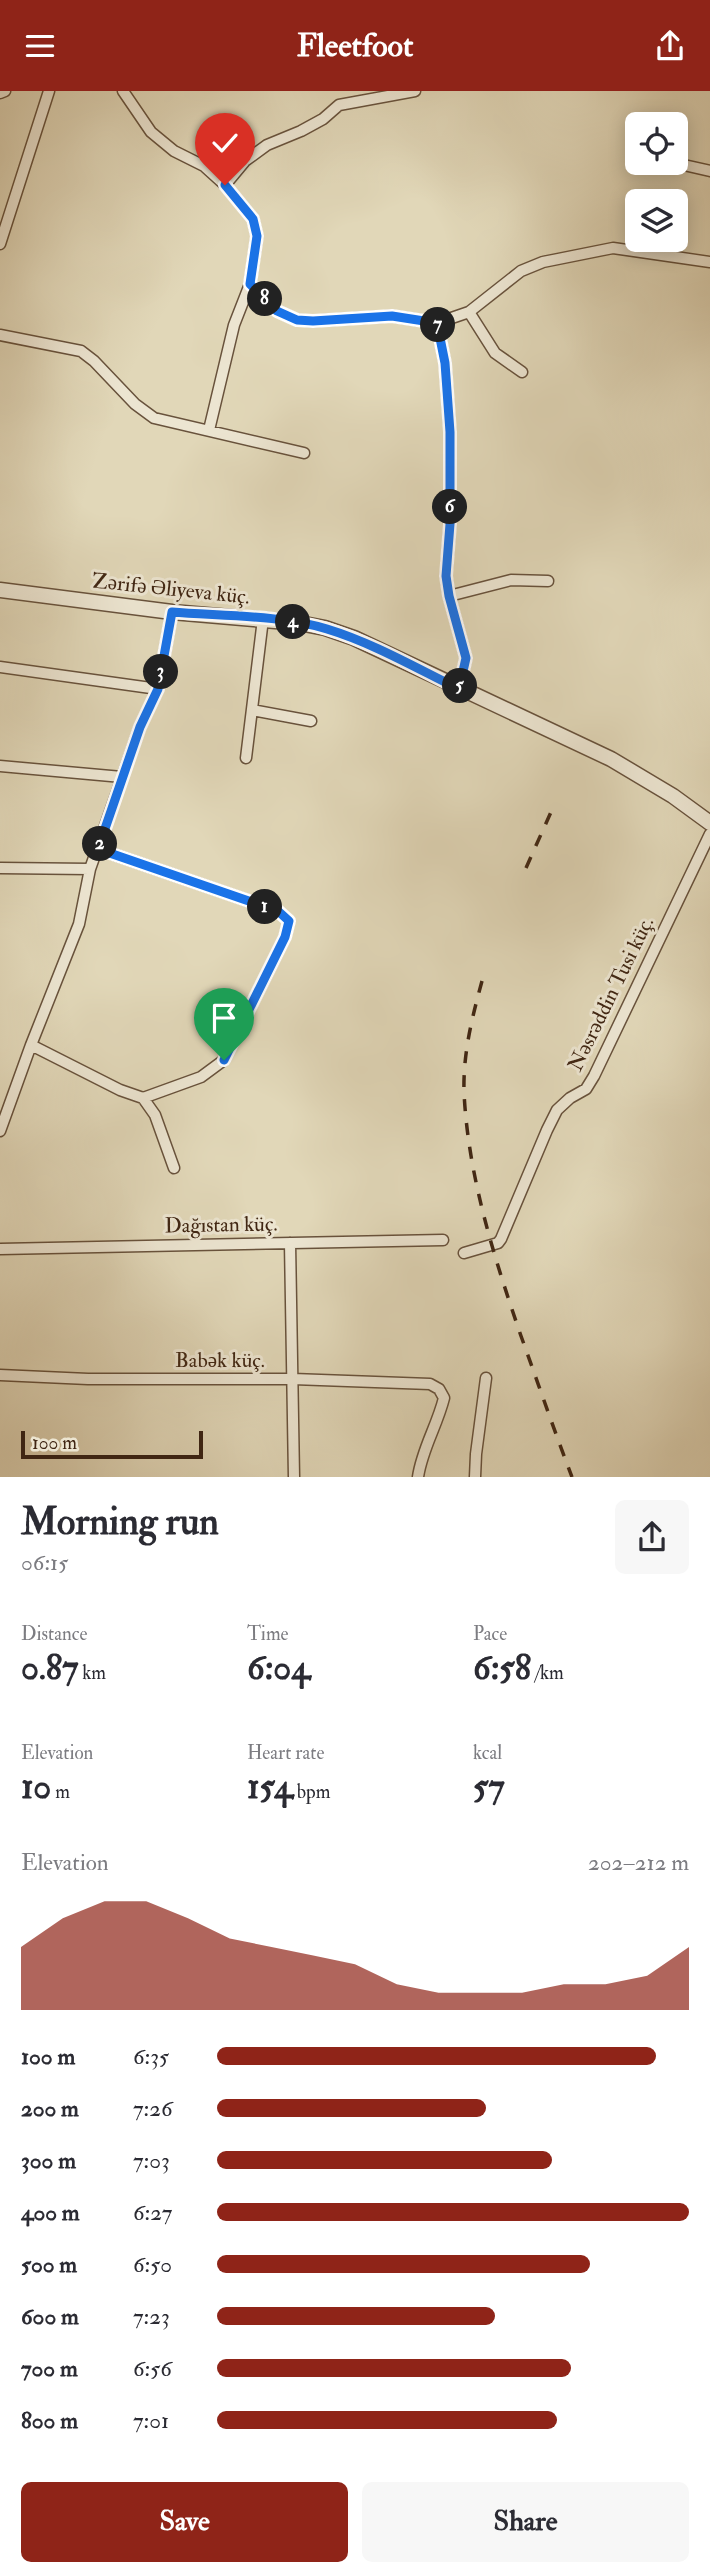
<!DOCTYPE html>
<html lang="en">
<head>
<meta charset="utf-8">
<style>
  :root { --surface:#fff; --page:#f7f7f7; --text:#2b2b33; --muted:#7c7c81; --accent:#8f2418 }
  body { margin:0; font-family:"IM FELL Double Pica",serif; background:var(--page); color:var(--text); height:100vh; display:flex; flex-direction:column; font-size:26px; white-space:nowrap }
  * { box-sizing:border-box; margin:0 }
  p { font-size:23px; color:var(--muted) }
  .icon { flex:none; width:38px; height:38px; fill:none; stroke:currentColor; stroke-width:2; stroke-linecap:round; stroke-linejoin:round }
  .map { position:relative; height:1386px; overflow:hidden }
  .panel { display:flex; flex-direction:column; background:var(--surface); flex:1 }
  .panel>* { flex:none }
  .controls { position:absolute; left:625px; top:21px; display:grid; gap:14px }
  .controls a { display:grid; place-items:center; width:63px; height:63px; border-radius:10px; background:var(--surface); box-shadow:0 4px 18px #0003; font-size:35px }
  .scale { position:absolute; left:21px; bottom:18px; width:182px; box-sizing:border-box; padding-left:7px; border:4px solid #402613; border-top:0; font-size:19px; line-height:24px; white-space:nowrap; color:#402613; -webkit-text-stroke:5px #ece5d1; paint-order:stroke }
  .pin { position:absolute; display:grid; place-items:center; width:60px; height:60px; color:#fff; margin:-72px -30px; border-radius:50% 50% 50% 0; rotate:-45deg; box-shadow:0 0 7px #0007 }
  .pin .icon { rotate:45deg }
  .km { position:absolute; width:35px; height:35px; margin:-18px; border-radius:50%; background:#222; color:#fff; font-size:19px; line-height:35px; text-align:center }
  .round { display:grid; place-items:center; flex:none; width:74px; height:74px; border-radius:10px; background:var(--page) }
  .overview { display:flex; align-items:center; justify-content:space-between; height:119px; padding:0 21px }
  h1 { font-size:38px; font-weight:700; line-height:52px }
  .stats { display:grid; grid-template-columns:repeat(3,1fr); gap:10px; height:119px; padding:7px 21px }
  .stats div { display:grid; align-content:center }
  .stats b { font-size:35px; font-weight:700 }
  .stats small { font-size:19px; font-weight:400 }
  .stats p { font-size:19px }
  .chart { height:196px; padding:14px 21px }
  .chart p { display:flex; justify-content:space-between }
  .chart svg { width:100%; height:126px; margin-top:7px; fill:var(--accent); opacity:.7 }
  .action { display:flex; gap:14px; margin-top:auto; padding:14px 21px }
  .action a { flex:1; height:80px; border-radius:10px; background:var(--accent); color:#fff; font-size:28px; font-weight:700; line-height:80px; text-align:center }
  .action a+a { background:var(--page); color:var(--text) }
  ul { padding:0 21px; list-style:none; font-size:23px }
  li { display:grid; grid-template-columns:112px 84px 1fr; align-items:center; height:52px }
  li i { height:18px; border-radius:9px; background:var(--accent) }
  header { display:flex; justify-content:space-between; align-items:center; height:91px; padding:0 21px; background:var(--accent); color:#fff; font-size:32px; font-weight:700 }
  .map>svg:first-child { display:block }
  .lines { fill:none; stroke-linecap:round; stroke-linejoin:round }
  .minor-casing { stroke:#68523c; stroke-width:13 }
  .tertiary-casing { stroke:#68523c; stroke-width:17 }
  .minor { stroke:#ece5d1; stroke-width:10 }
  .tertiary { stroke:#ece5d1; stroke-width:14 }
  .rail { stroke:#402613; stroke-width:3.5; stroke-dasharray:12 12; stroke-linecap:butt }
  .route-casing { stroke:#fff; stroke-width:14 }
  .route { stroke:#1a73e8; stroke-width:9 }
  .labels { text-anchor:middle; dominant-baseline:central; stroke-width:6; stroke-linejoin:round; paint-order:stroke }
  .street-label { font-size:21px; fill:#402613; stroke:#ece5d1 }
</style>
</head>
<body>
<header><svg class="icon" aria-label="menu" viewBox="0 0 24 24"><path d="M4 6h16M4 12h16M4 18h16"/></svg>Fleetfoot<svg class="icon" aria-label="share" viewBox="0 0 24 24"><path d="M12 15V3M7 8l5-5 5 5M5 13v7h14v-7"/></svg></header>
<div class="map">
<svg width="710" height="1386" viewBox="0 0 710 1386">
  <rect width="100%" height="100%" fill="#e1d7b8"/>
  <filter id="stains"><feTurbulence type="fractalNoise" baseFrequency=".00286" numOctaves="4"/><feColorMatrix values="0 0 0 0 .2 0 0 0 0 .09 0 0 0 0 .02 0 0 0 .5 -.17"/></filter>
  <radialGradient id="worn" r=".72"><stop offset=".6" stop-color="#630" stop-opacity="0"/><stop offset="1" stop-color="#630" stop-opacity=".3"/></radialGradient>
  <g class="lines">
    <g class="minor-casing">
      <path id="minor" d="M 123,0 L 151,41 L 174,60 L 204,75 L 225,94 L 253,128 L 257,145 L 250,193 L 277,220 L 297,229 L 313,230 L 392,225 L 437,232
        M 0,2 L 5,0
        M 675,72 L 710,80
        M 225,94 L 245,70 L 267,54 L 301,40 L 323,28 L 339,14 L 415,0
        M 0,153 L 49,0
        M 469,221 L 495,262 L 522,281
        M 437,232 L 445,272 L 450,341 L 450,433 L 446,485 L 449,505 L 466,567 L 459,598
        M 437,232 L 469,221 L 521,180 L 543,171 L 613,157 L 710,171
        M 0,244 L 81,260 L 94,270 L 135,313 L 154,327 L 304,362
        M 209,339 L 234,234 L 250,193
        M 449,505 L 511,489 L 548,490
        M 0,576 L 158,598
        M 252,619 L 311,630
        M 246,667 L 263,528
        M 0,675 L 122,686
        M 0,777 L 90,778
        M 31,954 L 120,999 L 143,1007 L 201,986 L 224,969 L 285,846 L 289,830 L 278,820 L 98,758
        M 143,1007 L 155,1024 L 174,1077
        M 0,1040 L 31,954 L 79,833 L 90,778 L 140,636 L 158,598 L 172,521
        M 290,1152 L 294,1386
        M 0,1158 L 443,1149
        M 464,1162 L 498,1152 L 501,1148 L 547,1039 L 557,1019 L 570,1007 L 586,998 L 594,985 L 710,743
        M 0,1284 L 88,1288 L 293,1288 L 430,1293 L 439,1298 L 444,1307 C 437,1335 422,1358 418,1386
        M 475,1386 L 476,1363 L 486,1287"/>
    </g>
    <g class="tertiary-casing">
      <path id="tertiary" d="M 0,499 L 172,521 L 299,532 L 325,537 L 354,547 L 611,668 L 673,705 L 710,732"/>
    </g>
    <use href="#minor" class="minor"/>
    <use href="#tertiary" class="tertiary"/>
    <path class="rail" d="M 526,777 L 555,712
      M 482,890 C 472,927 463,962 464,1001 C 468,1085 494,1166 521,1245 C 538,1292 554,1339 572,1386"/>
  </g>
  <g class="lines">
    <g class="route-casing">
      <path id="route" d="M 224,969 L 285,846 L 289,830 L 278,820 L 98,758 L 140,636 L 158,598 L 172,521 C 220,525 282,524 327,538 C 373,552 416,577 459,598 L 466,567 L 449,505 L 446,485 L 450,433 L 450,341 L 445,272 L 437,232 L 392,225 L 313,230 L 297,229 L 277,220 L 250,193 L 257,145 L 253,128 L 225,94"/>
    </g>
    <use href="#route" class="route"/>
  </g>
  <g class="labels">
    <g class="street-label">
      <text transform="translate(171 498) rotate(6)">Zərifə Əliyeva küç.</text>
      <text transform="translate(611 903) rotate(-64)">Nəsrəddin Tusi küç.</text>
      <text transform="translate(221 1134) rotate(-1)">Dağıstan küç.</text>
      <text x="220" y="1269">Babək küç.</text>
    </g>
  </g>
  <rect width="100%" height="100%" filter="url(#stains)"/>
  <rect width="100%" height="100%" fill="url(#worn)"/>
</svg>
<div class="controls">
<a><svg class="icon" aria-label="locate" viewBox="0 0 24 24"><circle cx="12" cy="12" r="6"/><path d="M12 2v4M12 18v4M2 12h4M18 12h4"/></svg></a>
<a><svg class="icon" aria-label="layers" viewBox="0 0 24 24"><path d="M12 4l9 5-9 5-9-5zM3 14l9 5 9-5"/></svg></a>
</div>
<div class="scale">100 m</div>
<div class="pin" style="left:224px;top:969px;background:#1e9e55"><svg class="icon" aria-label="arrive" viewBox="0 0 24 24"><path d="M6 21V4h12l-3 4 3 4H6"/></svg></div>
<div class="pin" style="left:225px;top:94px;background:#d93025"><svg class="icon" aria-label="check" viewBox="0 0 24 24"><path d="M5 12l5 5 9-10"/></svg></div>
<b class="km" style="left:265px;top:816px">1</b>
<b class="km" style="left:100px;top:753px">2</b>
<b class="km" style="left:161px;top:581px">3</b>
<b class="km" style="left:293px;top:531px">4</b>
<b class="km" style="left:460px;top:595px">5</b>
<b class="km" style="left:450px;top:416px">6</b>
<b class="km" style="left:438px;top:234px">7</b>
<b class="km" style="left:265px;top:208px">8</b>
</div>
<section class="panel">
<div class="overview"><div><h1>Morning run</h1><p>06:15</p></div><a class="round"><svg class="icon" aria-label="share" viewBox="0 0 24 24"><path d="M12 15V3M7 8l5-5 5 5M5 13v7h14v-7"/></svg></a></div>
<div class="stats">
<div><p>Distance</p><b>0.87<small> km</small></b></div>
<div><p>Time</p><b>6:04</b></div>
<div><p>Pace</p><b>6:58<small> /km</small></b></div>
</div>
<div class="stats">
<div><p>Elevation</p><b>10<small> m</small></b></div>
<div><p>Heart rate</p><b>154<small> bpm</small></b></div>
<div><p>kcal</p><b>57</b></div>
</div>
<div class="chart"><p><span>Elevation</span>202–212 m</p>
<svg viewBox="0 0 160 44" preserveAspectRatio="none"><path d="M0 44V22L10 12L20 6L30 6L40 12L50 19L60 22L70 25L80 28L90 35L100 38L110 38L120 38L130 35L140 35L150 32L160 22V44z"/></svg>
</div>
<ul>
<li><b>100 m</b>6:35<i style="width:93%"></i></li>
<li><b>200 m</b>7:26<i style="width:57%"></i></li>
<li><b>300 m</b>7:03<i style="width:71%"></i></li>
<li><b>400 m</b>6:27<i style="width:100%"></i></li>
<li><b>500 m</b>6:50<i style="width:79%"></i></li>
<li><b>600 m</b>7:23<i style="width:59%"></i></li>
<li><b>700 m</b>6:56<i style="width:75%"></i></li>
<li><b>800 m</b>7:01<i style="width:72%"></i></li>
</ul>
<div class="action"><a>Save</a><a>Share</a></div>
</section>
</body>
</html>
